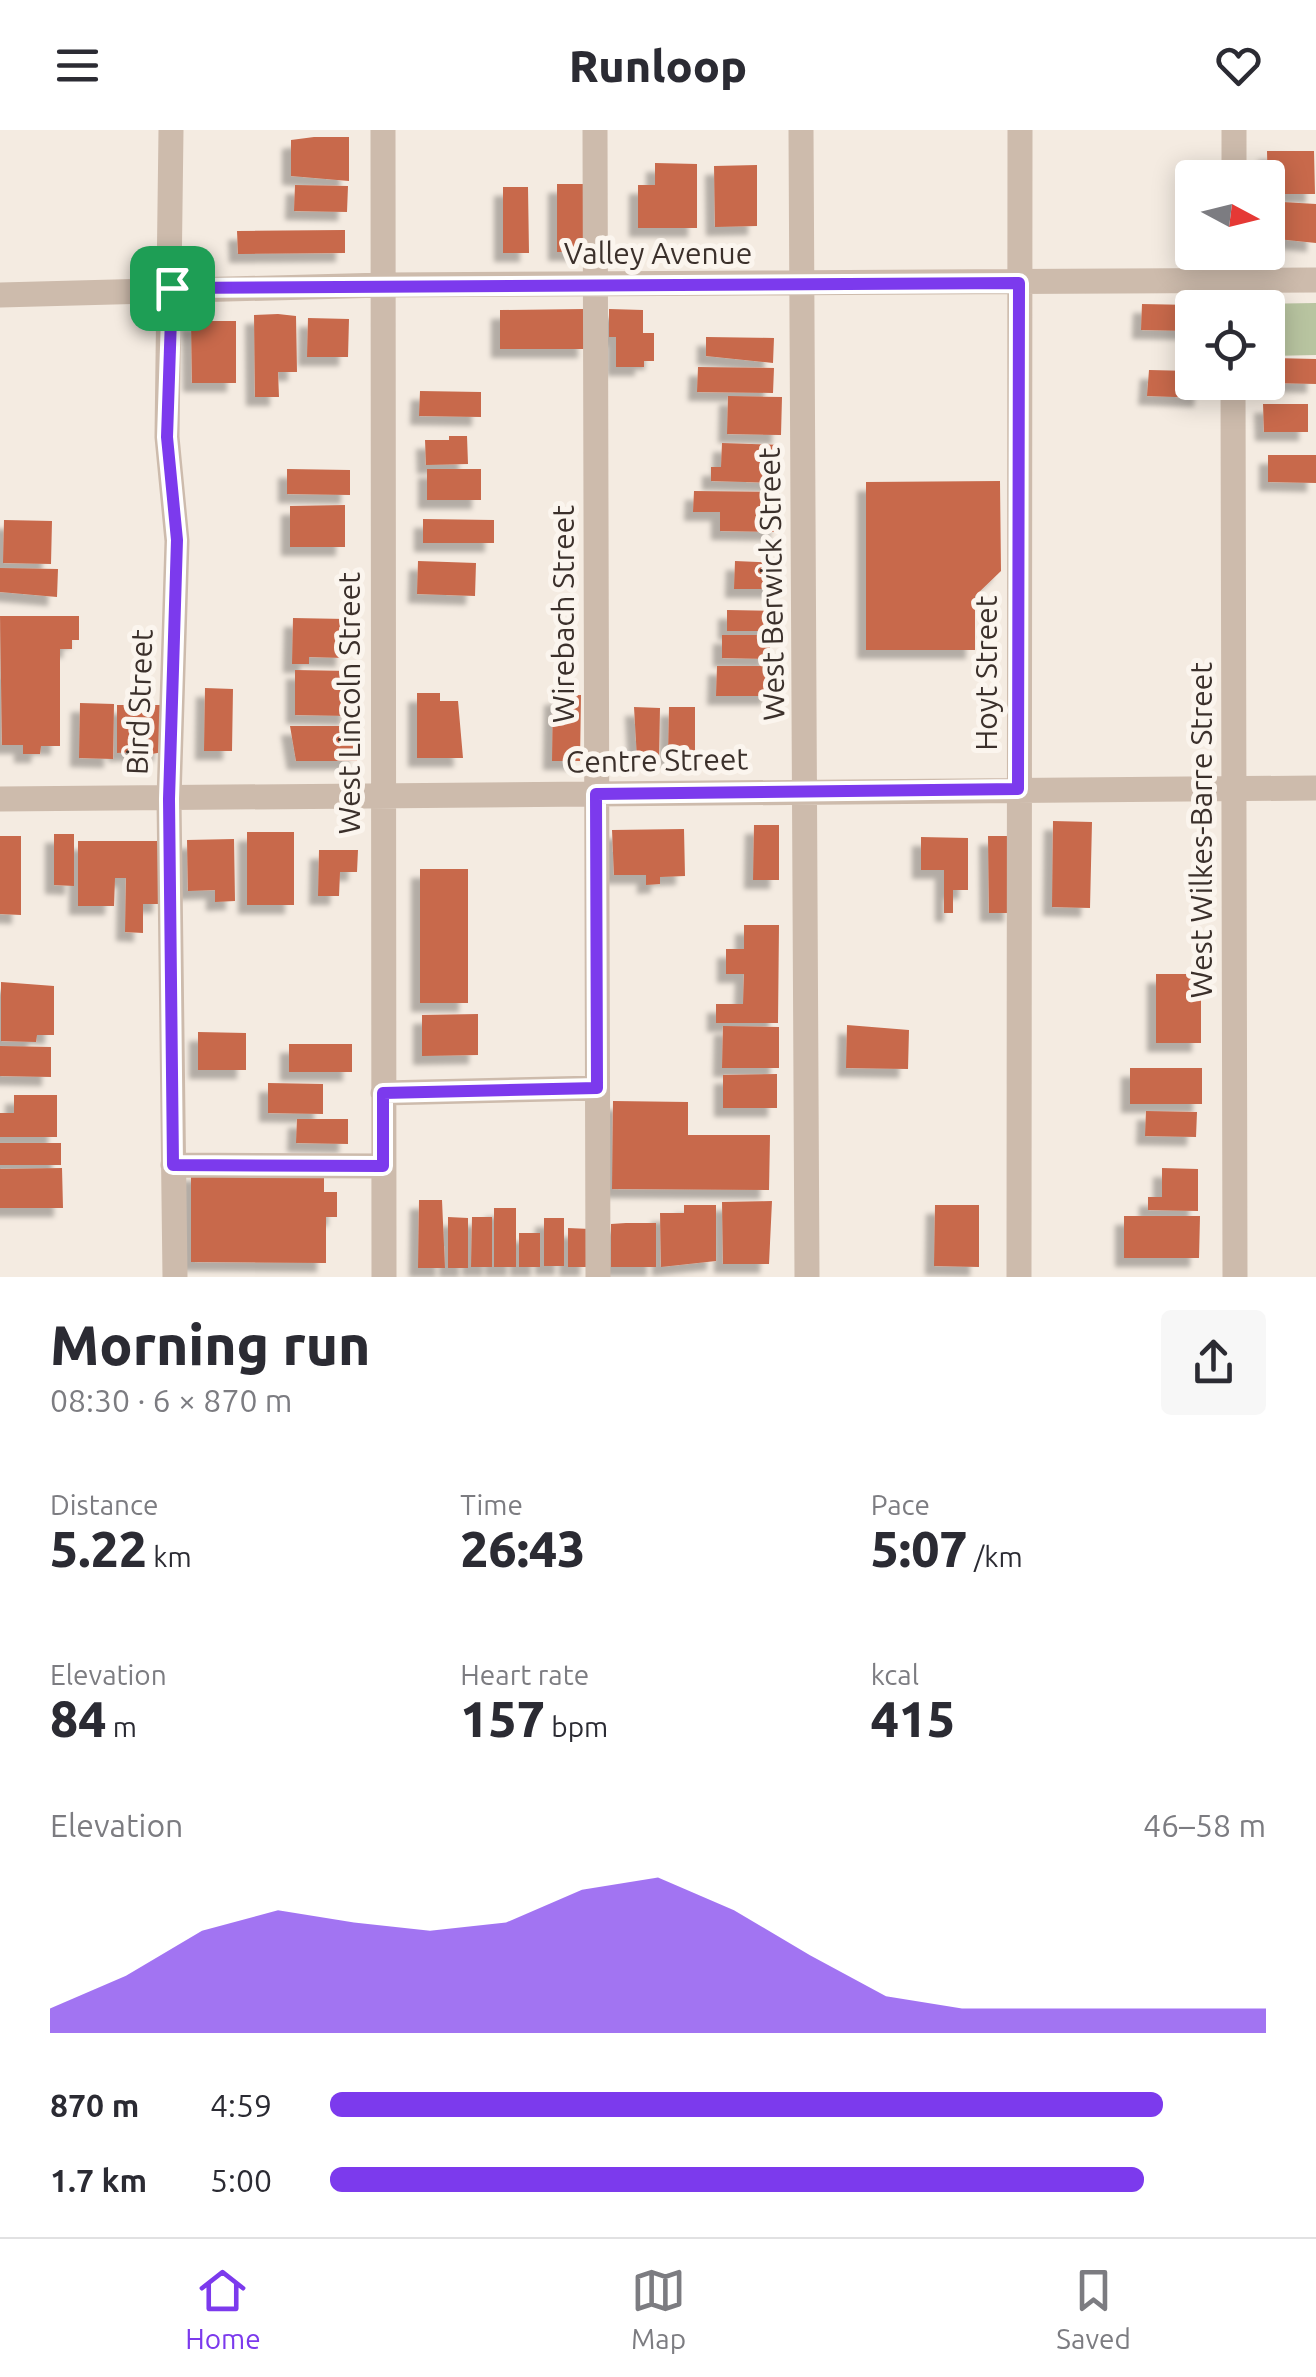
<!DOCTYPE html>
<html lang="en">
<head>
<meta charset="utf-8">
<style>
  :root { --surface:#fff; --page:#f7f7f7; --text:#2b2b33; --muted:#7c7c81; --line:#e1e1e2; --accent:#7c3aed }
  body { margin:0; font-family:Ubuntu,sans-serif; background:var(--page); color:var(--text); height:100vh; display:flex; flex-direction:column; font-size:38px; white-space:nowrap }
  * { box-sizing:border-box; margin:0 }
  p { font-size:32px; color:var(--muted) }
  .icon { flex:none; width:55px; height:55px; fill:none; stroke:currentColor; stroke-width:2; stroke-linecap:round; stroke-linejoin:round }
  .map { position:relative; height:1147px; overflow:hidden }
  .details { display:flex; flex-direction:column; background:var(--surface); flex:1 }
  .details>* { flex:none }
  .needle { width:65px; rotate:97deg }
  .controls { position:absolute; left:1175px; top:30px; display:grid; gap:20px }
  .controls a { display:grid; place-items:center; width:110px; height:110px; border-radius:10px; background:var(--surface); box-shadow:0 5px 25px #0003; font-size:50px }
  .pin { position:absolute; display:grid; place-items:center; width:85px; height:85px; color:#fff; margin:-42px; border-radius:20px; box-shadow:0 5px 15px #0006 }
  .round { display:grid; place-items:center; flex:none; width:105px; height:105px; border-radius:10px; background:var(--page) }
  .overview { display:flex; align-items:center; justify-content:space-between; height:170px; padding:0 50px }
  h1 { font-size:55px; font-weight:800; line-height:75px }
  .figures { display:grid; grid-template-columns:repeat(3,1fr); gap:15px; height:170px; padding:10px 50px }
  .figures div { display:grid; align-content:center }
  .figures b { font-size:50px; font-weight:800 }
  .figures small { font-size:28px; font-weight:400 }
  .figures p { font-size:28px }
  .chart { height:280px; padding:20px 50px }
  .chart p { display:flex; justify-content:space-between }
  .chart svg { width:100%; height:180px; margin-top:10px; fill:var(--accent); opacity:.7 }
  ul { padding:0 50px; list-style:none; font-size:32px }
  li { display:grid; grid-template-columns:160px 120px 1fr; align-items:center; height:75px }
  li i { height:25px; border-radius:12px; background:var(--accent) }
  header { display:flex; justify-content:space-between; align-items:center; height:130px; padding:0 50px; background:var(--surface); font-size:45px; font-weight:800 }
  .dock { display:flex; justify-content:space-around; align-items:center; height:140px; border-top:2px solid var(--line); background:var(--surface); font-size:28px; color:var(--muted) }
  .dock a { display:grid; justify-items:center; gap:5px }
  .dock .on { color:var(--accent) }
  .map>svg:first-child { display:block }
  .green { fill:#b8c4a0 }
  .building { fill:#c8694b; filter:url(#shadow) }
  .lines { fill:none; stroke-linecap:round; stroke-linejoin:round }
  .minor { stroke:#cdbbac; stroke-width:25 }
  .route-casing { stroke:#fff; stroke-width:20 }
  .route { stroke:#7c3aed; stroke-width:12 }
  .labels { text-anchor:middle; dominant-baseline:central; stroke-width:10; stroke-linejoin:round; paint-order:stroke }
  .street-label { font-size:30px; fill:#3b302b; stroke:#fbf5ee }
</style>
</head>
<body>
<header><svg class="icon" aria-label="menu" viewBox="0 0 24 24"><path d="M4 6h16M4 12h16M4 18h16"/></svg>Runloop<svg class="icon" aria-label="heart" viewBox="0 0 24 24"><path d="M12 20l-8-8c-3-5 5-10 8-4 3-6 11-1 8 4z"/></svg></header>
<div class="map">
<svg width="1316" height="1147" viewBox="0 0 1316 1147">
  <defs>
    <filter id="shadow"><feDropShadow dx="-9" dy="9" stdDeviation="2.5" flood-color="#0004"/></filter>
  </defs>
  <rect width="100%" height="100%" fill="#f4ebe1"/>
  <path class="green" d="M 1316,173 L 1316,225 L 1268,226 L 1268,178 L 1261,174 Z"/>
  <path class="building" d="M 314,7 L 349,7 L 349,51 L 291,46 L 291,10 Z
    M 1267,21 L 1314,21 L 1315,64 L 1268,64 Z
    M 655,33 L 697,34 L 697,98 L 638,98 L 638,55 L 655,55 Z
    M 757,35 L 757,96 L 715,97 L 714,36 Z
    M 557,54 L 583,54 L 583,122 L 557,122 Z
    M 295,55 L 348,56 L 347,82 L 294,81 Z
    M 503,57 L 528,57 L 529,123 L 503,123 Z
    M 1268,71 L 1316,74 L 1316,113 L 1268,108 Z
    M 345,100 L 345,123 L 238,124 L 237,101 Z
    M 1142,174 L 1192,175 L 1192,201 L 1141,200 Z
    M 586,179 L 587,219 L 500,219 L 500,180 Z
    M 609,179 L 643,180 L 643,203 L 654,203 L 654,231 L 644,231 L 644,237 L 616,237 L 616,207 L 609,207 Z
    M 278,184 L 296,186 L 297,242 L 278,242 L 279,267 L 255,267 L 254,185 Z
    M 308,188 L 349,189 L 348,227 L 307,227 Z
    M 191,191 L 236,191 L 236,253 L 192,253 Z
    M 706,207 L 774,208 L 773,233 L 706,226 Z
    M 1273,228 L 1316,229 L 1316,254 L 1273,253 Z
    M 698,237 L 774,238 L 773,263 L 697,262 Z
    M 1149,240 L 1192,241 L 1192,252 L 1204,252 L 1203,268 L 1147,266 Z
    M 420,261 L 481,262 L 481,287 L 419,286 Z
    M 728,266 L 782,267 L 781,305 L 727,304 Z
    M 1263,274 L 1308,274 L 1308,302 L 1264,302 Z
    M 449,306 L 467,306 L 468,334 L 426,335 L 425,310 L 449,310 Z
    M 722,313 L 781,315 L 780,353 L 711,351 L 711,337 L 721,337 Z
    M 1268,325 L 1316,325 L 1316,353 L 1268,352 Z
    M 287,339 L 350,340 L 350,365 L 287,364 Z
    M 427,339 L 481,339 L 481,370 L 427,370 Z
    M 1000,351 L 1001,441 L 975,466 L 975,520 L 866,520 L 866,352 Z
    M 694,361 L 780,362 L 779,402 L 720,401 L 720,382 L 693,382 Z
    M 345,375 L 345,417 L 290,417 L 290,376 Z
    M 423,389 L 494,390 L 494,413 L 423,413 Z
    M 4,390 L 52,391 L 51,434 L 3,433 Z
    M 418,431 L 476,433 L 475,466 L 417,464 Z
    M 735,431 L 781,433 L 780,459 L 734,459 Z
    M 0,438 L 58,439 L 57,467 L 0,462 Z
    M 727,480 L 782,481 L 782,501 L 727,501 Z
    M 0,486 L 79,486 L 79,510 L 72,510 L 72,519 L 60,519 L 60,616 L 41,616 L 40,624 L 23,624 L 23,615 L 2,615 Z
    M 293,488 L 346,489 L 345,528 L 309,527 L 309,534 L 292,534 Z
    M 722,505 L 770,505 L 770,529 L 722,528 Z
    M 717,536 L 771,536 L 771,566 L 716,566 Z
    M 295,540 L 350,541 L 350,586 L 295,585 Z
    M 205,558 L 233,559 L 232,621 L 204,621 Z
    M 417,563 L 440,563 L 440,571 L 458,571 L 463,628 L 417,628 Z
    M 581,565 L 580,631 L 552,631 L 553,566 Z
    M 80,573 L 114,574 L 113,629 L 79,628 Z
    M 117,575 L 162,575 L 163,622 L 135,627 L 134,622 L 117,623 Z
    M 634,577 L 660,578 L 659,628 L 637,628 Z
    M 669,577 L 695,577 L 695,628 L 668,628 Z
    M 290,596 L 358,596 L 357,631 L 296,631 Z
    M 1053,691 L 1092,692 L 1090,778 L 1052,777 Z
    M 754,695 L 779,695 L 779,750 L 753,750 Z
    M 684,699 L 685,746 L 660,747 L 660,754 L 646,755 L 646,745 L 614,745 L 612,700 Z
    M 247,702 L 294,702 L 294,775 L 247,775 Z
    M 54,704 L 74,704 L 74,756 L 54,755 Z
    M 0,706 L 21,706 L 21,785 L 0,784 Z
    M 988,706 L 1012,706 L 1013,783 L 989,783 Z
    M 921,707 L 968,708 L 968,760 L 953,760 L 953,783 L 944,783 L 944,740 L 921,740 Z
    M 234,709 L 235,771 L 215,772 L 215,760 L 188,761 L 187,710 Z
    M 78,711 L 164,711 L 162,774 L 143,774 L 143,803 L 125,802 L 126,748 L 115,748 L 114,776 L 78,776 Z
    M 319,720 L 358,720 L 357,742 L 340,742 L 339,766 L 318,766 Z
    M 420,739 L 468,739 L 468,873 L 420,873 Z
    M 744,795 L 779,795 L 778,893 L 716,893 L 716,874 L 743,874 L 744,844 L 726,844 L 726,819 L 744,819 Z
    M 1156,844 L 1201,844 L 1201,913 L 1156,913 Z
    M 1,852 L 54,856 L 54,905 L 37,905 L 36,912 L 1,911 Z
    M 478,884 L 478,925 L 422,926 L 422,885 Z
    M 847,895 L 909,900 L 908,939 L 846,938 Z
    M 723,896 L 779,897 L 779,938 L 722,938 Z
    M 198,902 L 246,903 L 246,940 L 198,940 Z
    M 289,914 L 352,914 L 352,942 L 289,942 Z
    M 0,916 L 51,917 L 51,947 L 0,946 Z
    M 1130,938 L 1202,938 L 1202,974 L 1130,974 Z
    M 777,944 L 777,978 L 723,978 L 723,945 Z
    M 268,953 L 323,954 L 323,984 L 268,983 Z
    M 14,965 L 57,965 L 57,1007 L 0,1007 L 0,983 L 14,983 Z
    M 613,971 L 688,972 L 688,1005 L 770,1005 L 769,1060 L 612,1059 Z
    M 1146,981 L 1197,982 L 1196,1007 L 1145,1006 Z
    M 297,989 L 348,989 L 348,1014 L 296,1013 Z
    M 0,1013 L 61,1013 L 61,1035 L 0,1035 Z
    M 62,1038 L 63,1078 L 0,1078 L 0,1039 Z
    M 1162,1038 L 1198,1039 L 1198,1081 L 1148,1080 L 1148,1067 L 1162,1067 Z
    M 191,1042 L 324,1043 L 324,1062 L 337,1062 L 337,1087 L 326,1087 L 326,1133 L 191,1132 Z
    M 419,1070 L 442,1070 L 445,1138 L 418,1138 Z
    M 772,1071 L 769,1134 L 723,1134 L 722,1072 Z
    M 684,1075 L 716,1075 L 716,1131 L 661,1137 L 660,1083 L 684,1083 Z
    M 935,1075 L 979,1075 L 979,1137 L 934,1136 Z
    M 494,1078 L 516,1078 L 516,1137 L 494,1137 Z
    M 1124,1086 L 1200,1086 L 1199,1128 L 1124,1128 Z
    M 448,1087 L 468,1088 L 468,1138 L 448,1138 Z
    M 472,1087 L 492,1087 L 492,1137 L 471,1137 Z
    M 544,1088 L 564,1088 L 564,1136 L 544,1136 Z
    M 626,1093 L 656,1093 L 656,1137 L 611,1137 L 611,1094 Z
    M 568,1098 L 590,1099 L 589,1137 L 568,1137 Z
    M 519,1103 L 540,1103 L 540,1137 L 519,1137 Z"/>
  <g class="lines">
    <path class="minor" d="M 171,0 L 167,307 L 177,411 L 169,669 L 175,1147
      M 383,0 L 384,1147
      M 595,0 L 598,1147
      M 801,0 L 807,1147
      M 1234,48 L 1234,0
      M 0,165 L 384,155 L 1316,150
      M 1233,178 L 1234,122
      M 1233,252 L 1235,1147
      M 0,669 L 1316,658
      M 383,963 L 597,958
      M 173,1035 L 383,1036
      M 1019,1147 L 1020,0"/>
  </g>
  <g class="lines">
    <g class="route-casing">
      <path id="route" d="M 1019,153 L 1018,659 L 596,664 L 597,958 L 383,963 L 383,1036 L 173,1035 L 169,669 L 177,410 L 167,307 L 172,158 Z"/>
    </g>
    <use href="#route" class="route"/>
  </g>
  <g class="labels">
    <g class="street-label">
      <text x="658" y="123">Valley Avenue</text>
      <text transform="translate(771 454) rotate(-91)">West Berwick Street</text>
      <text transform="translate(563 484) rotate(-90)">Wirebach Street</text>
      <text transform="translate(986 543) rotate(-90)">Hoyt Street</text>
      <text transform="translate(139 572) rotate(-88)">Bird Street</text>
      <text transform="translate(349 573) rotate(-90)">West Lincoln Street</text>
      <text transform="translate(657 630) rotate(-1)">Centre Street</text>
      <text transform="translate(1201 700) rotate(-90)">West Wilkes-Barre Street</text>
    </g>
  </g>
</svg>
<div class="controls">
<a><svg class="needle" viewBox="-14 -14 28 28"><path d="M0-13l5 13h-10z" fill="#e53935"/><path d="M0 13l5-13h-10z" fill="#7c7c81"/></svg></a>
<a><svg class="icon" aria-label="locate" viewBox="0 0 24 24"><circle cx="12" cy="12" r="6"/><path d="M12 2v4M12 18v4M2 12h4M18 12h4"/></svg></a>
</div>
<div class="pin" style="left:172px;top:158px;background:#1e9e55"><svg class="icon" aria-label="arrive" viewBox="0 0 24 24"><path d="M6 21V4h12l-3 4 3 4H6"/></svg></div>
</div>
<section class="details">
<div class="overview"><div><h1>Morning run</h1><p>08:30 · 6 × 870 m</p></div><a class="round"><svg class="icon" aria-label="share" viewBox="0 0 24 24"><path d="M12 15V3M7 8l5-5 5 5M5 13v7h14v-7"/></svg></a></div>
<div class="figures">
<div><p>Distance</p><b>5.22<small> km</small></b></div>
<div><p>Time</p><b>26:43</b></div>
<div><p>Pace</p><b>5:07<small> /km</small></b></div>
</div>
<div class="figures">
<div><p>Elevation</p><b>84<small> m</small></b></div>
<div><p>Heart rate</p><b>157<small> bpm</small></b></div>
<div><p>kcal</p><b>415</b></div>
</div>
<div class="chart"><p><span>Elevation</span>46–58 m</p>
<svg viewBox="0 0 160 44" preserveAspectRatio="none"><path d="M0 44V38L10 30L20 19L30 14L40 17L50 19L60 17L70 9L80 6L90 14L100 25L110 35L120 38L130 38L140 38L150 38L160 38V44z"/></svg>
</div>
<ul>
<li><b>870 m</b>4:59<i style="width:89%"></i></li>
<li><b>1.7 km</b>5:00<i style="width:87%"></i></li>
</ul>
</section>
<nav class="dock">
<a class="on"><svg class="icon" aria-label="home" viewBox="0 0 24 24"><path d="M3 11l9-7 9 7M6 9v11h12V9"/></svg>Home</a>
<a><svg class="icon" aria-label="map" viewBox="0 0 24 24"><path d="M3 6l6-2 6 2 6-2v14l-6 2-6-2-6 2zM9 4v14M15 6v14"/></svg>Map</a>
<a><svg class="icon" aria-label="saved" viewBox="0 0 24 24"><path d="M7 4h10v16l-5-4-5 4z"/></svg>Saved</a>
</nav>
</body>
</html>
